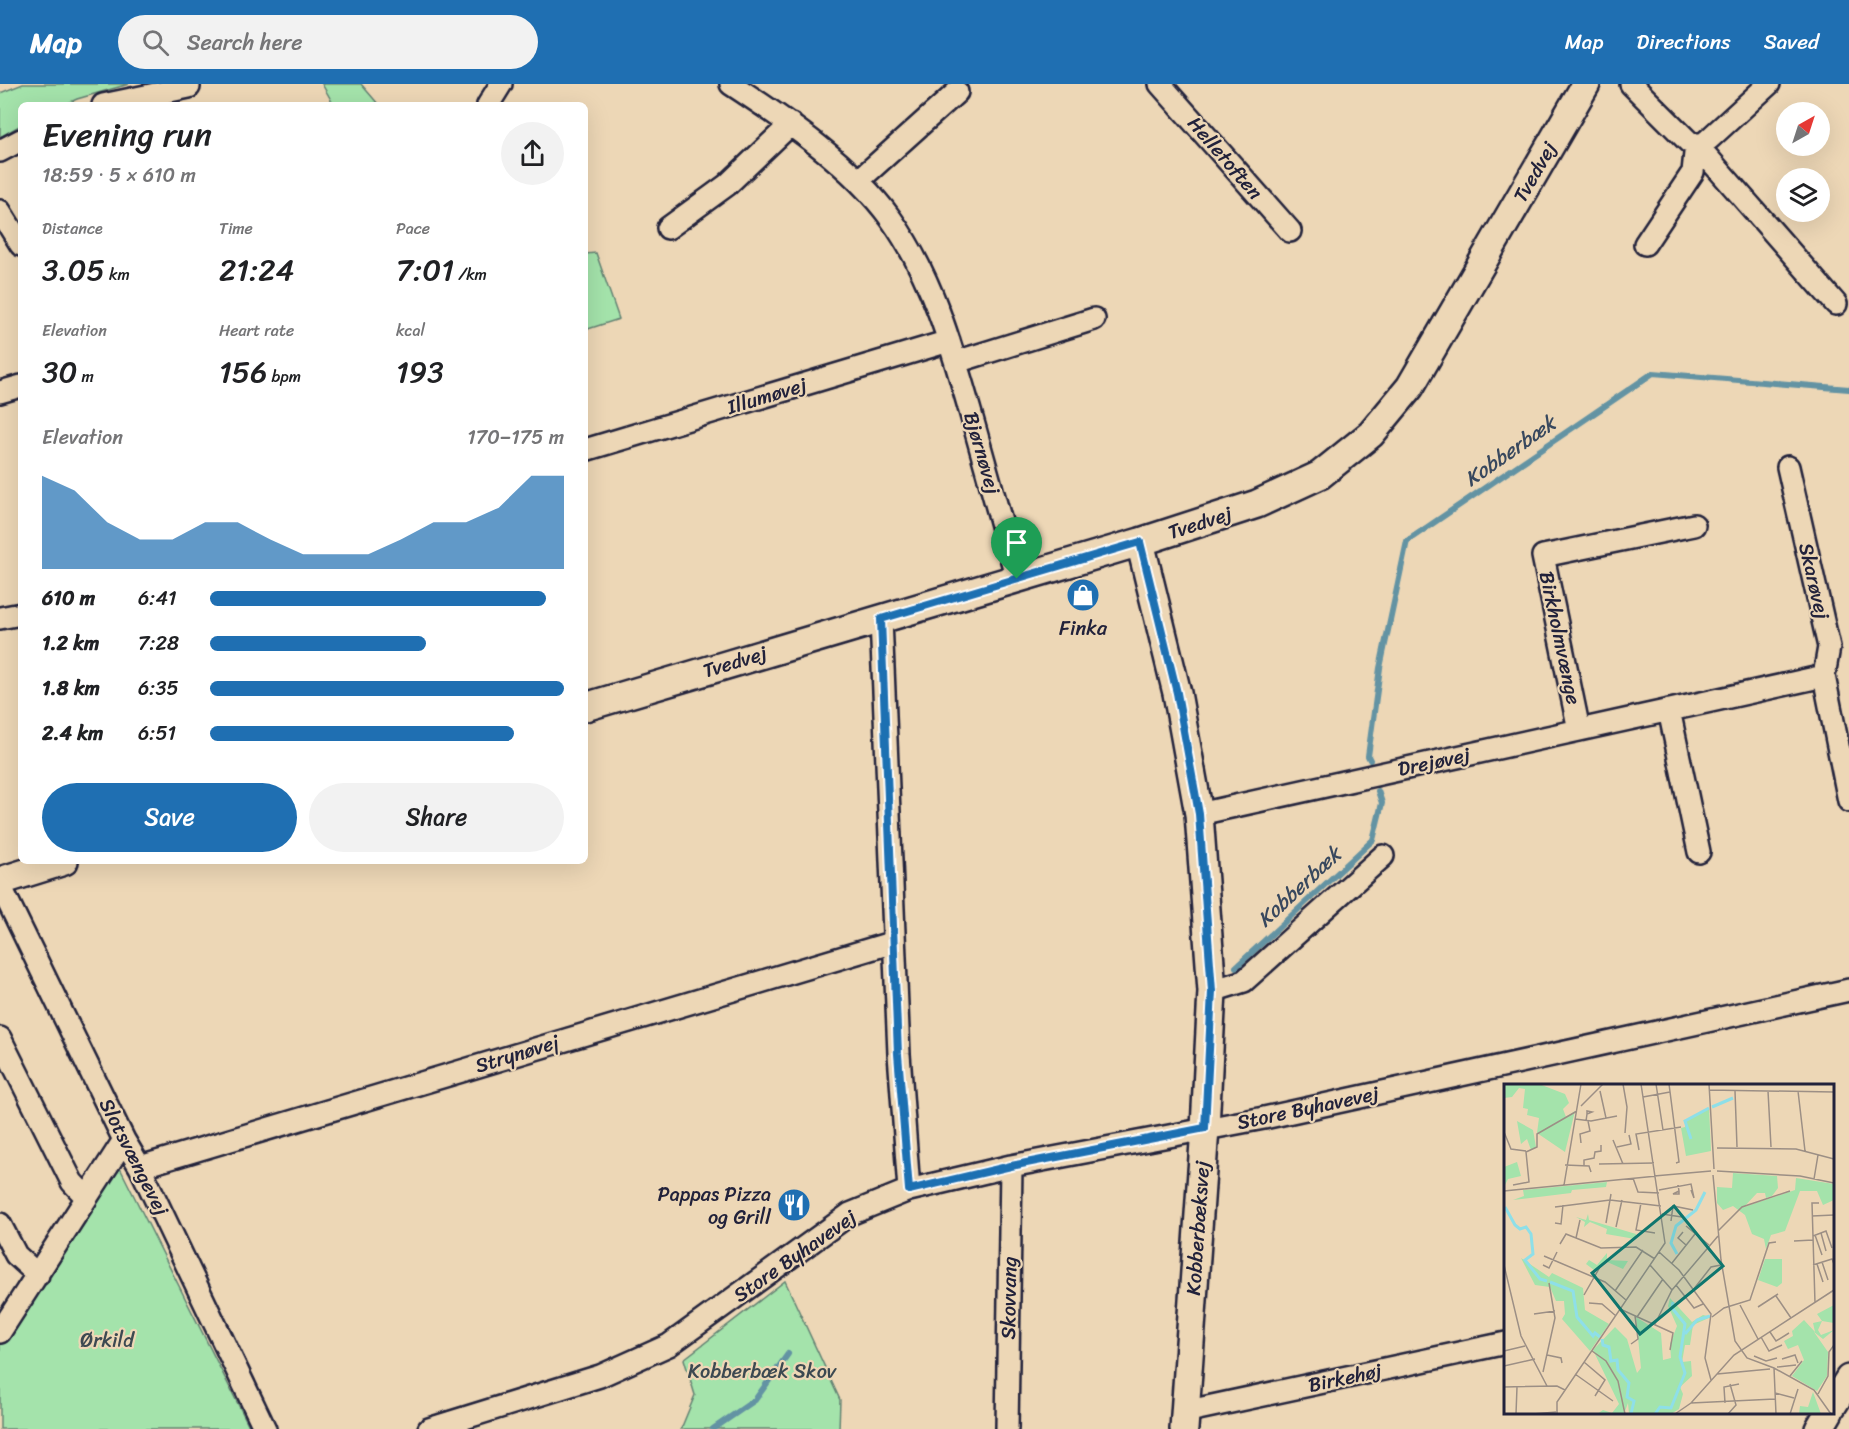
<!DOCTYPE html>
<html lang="en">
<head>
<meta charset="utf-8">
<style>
  :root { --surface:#fff; --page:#f2f2f2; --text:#202124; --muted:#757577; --accent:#1f6fb2 }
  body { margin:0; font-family:Sriracha,sans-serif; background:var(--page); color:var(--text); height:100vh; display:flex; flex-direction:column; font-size:22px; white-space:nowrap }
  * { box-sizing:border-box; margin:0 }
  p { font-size:20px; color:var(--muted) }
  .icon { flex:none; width:33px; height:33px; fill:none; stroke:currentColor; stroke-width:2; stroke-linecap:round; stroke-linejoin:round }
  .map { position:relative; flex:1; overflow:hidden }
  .panel { position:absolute; left:18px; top:18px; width:570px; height:762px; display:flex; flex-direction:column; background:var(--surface); border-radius:9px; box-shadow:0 6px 24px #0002 }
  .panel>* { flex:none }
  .needle { width:39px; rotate:39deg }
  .fabs { position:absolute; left:1776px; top:18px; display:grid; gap:12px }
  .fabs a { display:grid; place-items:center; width:54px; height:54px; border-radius:50%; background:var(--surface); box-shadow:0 6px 24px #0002; font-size:30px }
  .pin { position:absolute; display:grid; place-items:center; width:51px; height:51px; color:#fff; margin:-62px -26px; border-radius:50% 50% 50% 0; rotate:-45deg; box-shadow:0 0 6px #0007 }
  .pin .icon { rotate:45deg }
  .round { display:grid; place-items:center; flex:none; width:63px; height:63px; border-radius:32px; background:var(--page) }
  .overview { display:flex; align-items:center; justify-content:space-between; height:102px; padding:0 24px }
  h1 { font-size:33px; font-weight:600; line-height:45px }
  .stats { display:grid; grid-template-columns:repeat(3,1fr); gap:9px; height:102px; padding:6px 24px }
  .stats div { display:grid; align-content:center }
  .stats b { font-size:30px; font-weight:600 }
  .stats small { font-size:16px; font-weight:400 }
  .stats p { font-size:16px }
  .chart { height:168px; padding:12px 24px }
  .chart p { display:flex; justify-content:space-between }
  .chart svg { width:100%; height:108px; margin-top:6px; fill:var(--accent); opacity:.7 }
  .primary-button { display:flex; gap:12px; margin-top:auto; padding:12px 24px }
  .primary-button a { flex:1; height:69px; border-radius:36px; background:var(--accent); color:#fff; font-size:24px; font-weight:600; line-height:69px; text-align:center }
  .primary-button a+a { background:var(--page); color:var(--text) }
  ul { padding:0 24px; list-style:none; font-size:20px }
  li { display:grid; grid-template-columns:96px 72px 1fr; align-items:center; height:45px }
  li i { height:15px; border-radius:8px; background:var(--accent) }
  header { display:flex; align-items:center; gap:36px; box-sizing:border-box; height:84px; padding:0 30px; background:var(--accent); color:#fff }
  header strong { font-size:28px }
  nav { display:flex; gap:33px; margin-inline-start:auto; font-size:21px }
  .search { width:420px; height:54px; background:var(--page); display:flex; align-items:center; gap:15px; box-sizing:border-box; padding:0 21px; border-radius:33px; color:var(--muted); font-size:22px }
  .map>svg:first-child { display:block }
  .green { fill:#a4e3ab; stroke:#638273; stroke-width:1.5 }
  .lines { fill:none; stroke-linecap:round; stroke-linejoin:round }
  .stream { stroke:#6393a3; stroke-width:6 }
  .minor-casing { stroke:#22223b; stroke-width:26 }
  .tertiary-casing { stroke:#22223b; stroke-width:32 }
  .minor { stroke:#edd7b6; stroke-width:21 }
  .tertiary { stroke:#edd7b6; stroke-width:27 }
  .route-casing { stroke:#fff; stroke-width:12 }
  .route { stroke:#1f6fb2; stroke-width:8 }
  .labels { text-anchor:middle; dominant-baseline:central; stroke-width:4.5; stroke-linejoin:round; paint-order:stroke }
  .street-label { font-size:20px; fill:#22223b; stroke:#edd7b6 }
  .poi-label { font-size:20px; fill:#22223b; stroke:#edd7b6 }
  .park-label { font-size:20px; fill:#3c4951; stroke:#edd7b6 }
  .water-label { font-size:21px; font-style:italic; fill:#38485e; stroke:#edd7b6 }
  .inset-river { fill:none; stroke:#8edfe8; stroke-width:3 }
  .inset-road { fill:none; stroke:#9c8f85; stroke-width:1.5 }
  .view { fill:#0f766e; fill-opacity:0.15; stroke:#0f766e; stroke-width:3 }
  .inset-edge { fill:none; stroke:#22223b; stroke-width:3 }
</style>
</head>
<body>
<header>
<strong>Map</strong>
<div class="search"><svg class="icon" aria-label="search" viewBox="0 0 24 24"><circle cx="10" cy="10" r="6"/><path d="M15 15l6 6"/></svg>Search here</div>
<nav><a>Map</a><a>Directions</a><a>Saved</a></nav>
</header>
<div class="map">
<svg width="1849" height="1345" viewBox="0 0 1849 1345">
  <rect width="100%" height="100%" fill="#edd7b6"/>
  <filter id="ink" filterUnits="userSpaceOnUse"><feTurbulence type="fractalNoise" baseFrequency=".0167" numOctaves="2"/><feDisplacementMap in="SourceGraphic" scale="12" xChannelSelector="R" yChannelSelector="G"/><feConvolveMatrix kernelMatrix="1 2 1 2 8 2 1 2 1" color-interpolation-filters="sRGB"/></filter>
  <g filter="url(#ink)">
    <path class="green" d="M 23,0 L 129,0 L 77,15 L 64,21 L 21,21 L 21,41 L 0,53 L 0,9 Z
      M 322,0 L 361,0 L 379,21 L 334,21 Z
      M 596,169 L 619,235 L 585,246 L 585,170 Z
      M 117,1078 L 249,1342 L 247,1345 L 0,1345 L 0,1258 Z
      M 785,1197 L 840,1316 L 839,1345 L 681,1345 L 695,1311 L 684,1275 Z"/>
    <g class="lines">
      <path class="stream" d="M 1370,676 L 1368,672 L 1380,584 L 1407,457 L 1653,289 L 1849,305
        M 1236,883 L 1373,756 L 1382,719 L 1378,707
        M 713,1345 L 755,1316 L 788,1270"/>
      <g class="minor-casing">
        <path id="minor" d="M 731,0 C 786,36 852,81 891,135 C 934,195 954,271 974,341 C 988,392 1003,444 1017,495
          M 1160,0 L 1290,147
          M 1631,0 L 1689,58 L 1696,60 L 1836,220
          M 103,21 L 189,3
          M 488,21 L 501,0
          M 0,67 L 21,56
          M 858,97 L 957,8
          M 0,127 L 21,161
          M 668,144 L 727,101 L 791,40
          M 1645,160 L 1693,88 L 1696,60 L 1703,60 L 1709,55 L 1769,0
          M 956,278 L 1094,235
          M 0,308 L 21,302
          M 585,366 L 949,257
          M 1788,383 L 1829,563 L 1824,592 L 1849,717
          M 0,534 L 21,530
          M 881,535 L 899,970 L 909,1106
          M 1669,626 L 1699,768
          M 1579,646 L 1543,472 L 1694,441
          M 1199,730 L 1824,592
          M 0,801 L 124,1056 L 140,1083 L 265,1345
          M 1212,907 L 1244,897 L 1383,772
          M 0,954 L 72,1098 L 86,1113
          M 140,1083 L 894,858
          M 0,1140 L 16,1171 L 38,1191
          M 0,1248 L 124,1056
          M 1184,1328 L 1506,1259
          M 429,1345 L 600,1292 L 669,1261 L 850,1130 L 909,1106 L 1011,1082 L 1264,1034 L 1849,906
          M 1007,1345 L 1011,1082"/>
      </g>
      <g class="tertiary-casing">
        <path id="tertiary" d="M 1140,458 L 1177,609 L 1199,730 L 1212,907 L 1205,1044 L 1184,1345
          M 585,623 L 1140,458 L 1257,420 L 1320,391 L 1371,350 L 1410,303 L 1586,0
          M 0,797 L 64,777
          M 1832,1322 L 1849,1295
          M 1819,1345 L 1829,1328"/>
      </g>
      <use href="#minor" class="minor"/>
      <use href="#tertiary" class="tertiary"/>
    </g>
  </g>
  <g class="lines" filter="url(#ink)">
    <g class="route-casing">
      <path id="route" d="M 1140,458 L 1177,609 L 1199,730 L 1212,907 L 1205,1044 L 1011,1082 L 909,1106 L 898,970 L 881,535 Z"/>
    </g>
    <use href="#route" class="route"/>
  </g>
  <defs>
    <g id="shop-disc" transform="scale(1.725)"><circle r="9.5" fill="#1f6fb2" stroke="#edd7b6"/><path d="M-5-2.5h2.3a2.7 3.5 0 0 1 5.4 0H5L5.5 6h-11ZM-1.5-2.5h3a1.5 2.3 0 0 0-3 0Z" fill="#fff"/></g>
    <g id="restaurant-disc" transform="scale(1.725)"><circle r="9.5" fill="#1f6fb2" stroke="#edd7b6"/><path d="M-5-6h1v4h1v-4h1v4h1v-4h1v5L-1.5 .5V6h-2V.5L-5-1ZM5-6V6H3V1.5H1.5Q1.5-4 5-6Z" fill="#fff"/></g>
  </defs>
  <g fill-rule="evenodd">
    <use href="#shop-disc" x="1083" y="511"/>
    <use href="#restaurant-disc" x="794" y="1121"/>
  </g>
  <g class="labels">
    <g class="street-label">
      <text transform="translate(1225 74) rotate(49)">Helletoften</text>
      <text transform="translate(1535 88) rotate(-60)">Tvedvej</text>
      <text transform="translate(767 312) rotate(-17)">Illumøvej</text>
      <text transform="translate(982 369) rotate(74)">Bjørnøvej</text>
      <text transform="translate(1200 439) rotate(-18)">Tvedvej</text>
      <text transform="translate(1814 497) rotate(77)">Skarøvej</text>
      <text transform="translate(1560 554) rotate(78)">Birkholmvænge</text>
      <text transform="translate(735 578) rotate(-17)">Tvedvej</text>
      <text transform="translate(1434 678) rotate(-12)">Drejøvej</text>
      <text transform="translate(517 970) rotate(-17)">Strynøvej</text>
      <text transform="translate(1308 1024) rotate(-12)">Store Byhavevej</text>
      <text transform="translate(134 1073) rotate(63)">Slotsvængevej</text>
      <text transform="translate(1198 1144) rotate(-86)">Kobberbæksvej</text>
      <text transform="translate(795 1172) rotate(-35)">Store Byhavevej</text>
      <text transform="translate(1009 1214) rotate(-89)">Skovvang</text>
      <text transform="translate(1345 1294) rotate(-12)">Birkehøj</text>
    </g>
    <g class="poi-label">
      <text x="1083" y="544">Finka</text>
      <text x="771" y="1110" text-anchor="end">Pappas Pizza<tspan x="771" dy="23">og Grill</tspan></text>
    </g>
    <g class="park-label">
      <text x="107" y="1256">Ørkild</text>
      <text x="762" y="1287">Kobberbæk Skov</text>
    </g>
    <g class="water-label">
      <text transform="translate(1510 367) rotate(-35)">Kobberbæk</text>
      <text transform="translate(1299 803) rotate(-43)">Kobberbæk</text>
    </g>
  </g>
  <g transform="translate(1504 1000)">
    <rect width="330" height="330" fill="#edd7b6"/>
    <path d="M 0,0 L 35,0 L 61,10 L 65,19 L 59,25 L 62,33 L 71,27 L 61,68 L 33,49 L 35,34 L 23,31 L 24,25 L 19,24 L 21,5 L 15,4 L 8,13 L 0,14 ZM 205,24 L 207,67 L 182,72 L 177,44 L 181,43 L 181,37 ZM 13,37 L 29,46 L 32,63 L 27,66 L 23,55 L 17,60 ZM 13,78 L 17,92 L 4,95 L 0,103 L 0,83 ZM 229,89 L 273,92 L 274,104 L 268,112 L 262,114 L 261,109 L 253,109 L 240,123 L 291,106 L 292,94 L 330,100 L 330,116 L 319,121 L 313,107 L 296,107 L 281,147 L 267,151 L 262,165 L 260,155 L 248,150 L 241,131 L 229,122 L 219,126 L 213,119 L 213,103 L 228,104 ZM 103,98 L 102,103 L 68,106 L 67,109 L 9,116 L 20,112 L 19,106 ZM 84,130 L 85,136 L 132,150 L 131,155 L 102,150 L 103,145 L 86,138 L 80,143 L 81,138 L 72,133 L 82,136 ZM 103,169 L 103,176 L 124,177 L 119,185 L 101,177 L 86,192 L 90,186 L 82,180 L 85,176 L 93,181 ZM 17,174 L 45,193 L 48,189 L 79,204 L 81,226 L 105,240 L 86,267 L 58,235 L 61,230 L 60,217 L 52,217 L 46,203 L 31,201 ZM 261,175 L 278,175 L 278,199 L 273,203 L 254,196 ZM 166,214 L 188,238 L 199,231 L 207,233 L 189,241 L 186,261 L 181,261 L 178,278 L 187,277 L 188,292 L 176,303 L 179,310 L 175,325 L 167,330 L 125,330 L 124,319 L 120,330 L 93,330 L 99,326 L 108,329 L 115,320 L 89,266 L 111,243 L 123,255 L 133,289 L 137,284 L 132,233 L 157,249 L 159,276 L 167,274 L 166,260 L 173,242 L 164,222 ZM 330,221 L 330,239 L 318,237 L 314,246 L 317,251 L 330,246 L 319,255 L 310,248 L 324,268 L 323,292 L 313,307 L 288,292 L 300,276 L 294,261 L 284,265 L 280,257 L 289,252 L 288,247 L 300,236 L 311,248 L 309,239 L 318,237 L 313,230 ZM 309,308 L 317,330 L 295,330 L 296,322 L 304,323 Z" fill="#a4e3ab"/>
    <path class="inset-river" d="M 208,23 L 229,14M 187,55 L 181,37 L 205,24M 1,123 L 11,141 L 16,145 L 22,143 L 27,150 L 29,170 L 21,176 L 36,195 L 43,197M 173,170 L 167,159 L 172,142 L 192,126 L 201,108M 46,198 L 69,207 L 73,233 L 89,252 L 91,249 L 96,253M 181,250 L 193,236 L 206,232M 98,255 L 99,261 L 105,263 L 107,277 L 113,276 L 114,286 L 125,299 L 123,313 L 130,317 L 127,330M 151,330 L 156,323 L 167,324 L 181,289 L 176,273 L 181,240 L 168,224 L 169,218"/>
    <path class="inset-road" d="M 119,0 L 123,23 L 121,49M 152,0 L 159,46M 165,0 L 175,78 L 172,79M 205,0 L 210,85M 205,6 L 330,8M 96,7 L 102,34M 231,7 L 233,63M 264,7 L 267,63M 294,7 L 301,67M 139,13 L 166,8M 77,22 L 99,0M 71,35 L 87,37 L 113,32M 82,37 L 83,30 L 88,28 L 83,27 L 83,30M 0,48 L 7,65 L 22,67M 109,56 L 119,80M 77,59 L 76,50 L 86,47 L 84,37M 113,63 L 127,60 L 125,51M 213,64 L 292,65 L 330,75M 135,66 L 132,50 L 177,43M 95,80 L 150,79M 61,81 L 85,82 L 87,88M 80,81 L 80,76 L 90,74 L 91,68 L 97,67 L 97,61M 213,87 L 296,92 L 330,99M 209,91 L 217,176 L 231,257 L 243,274 L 270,284 L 310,306 L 327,330M 150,92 L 207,87M 129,94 L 134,108 L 155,109M 310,95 L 314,71M 9,101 L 25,98 L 22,68 L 33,63 L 33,50 L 73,27M 60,101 L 77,0M 174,101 L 175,107 L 175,110 L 169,110 L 175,107M 155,106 L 187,100 L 190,114 L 187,106M 0,107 L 153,92M 137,119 L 132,146 L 151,149M 51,123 L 106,116 L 157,122M 158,130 L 178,133M 308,132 L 330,131M 167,137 L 169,122 L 189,126M 51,139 L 57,140 L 59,121M 102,139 L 107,110M 182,142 L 205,161M 112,143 L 118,116M 214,147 L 238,123 L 286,107M 179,148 L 174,154 L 182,161M 317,149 L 322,167M 311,151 L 318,171M 309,152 L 322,147 L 328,164M 72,154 L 76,136M 290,157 L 309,156M 56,160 L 62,150 L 97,164 L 132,163 L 151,175M 155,168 L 175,186 L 207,230 L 201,274 L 207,296M 40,172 L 101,198 L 122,216M 318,178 L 324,196M 168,179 L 191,150M 313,180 L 319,198M 0,181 L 17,252 L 43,302M 39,181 L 45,184 L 53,168M 146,181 L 168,206M 309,181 L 328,175 L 330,180M 172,201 L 190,224 L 199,220M 189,206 L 207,183 L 217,181M 111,207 L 139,166M 80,211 L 96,183M 272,212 L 287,234M 85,219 L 98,220 L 112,232M 311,219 L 308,119 L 315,119M 236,221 L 254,255M 254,223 L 274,210M 116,225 L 169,249 L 166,266M 30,230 L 51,227M 133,233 L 159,195M 208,233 L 220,224 L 246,216 L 265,159 L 272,158M 151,240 L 168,206 L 214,152M 266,248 L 272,257 L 285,249M 257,253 L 265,267 L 278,261M 127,260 L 134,255 L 131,232M 0,267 L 21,262M 88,267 L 102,277 L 114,297 L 121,330M 43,271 L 57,274 L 58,279M 250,272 L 262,277 L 273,274M 278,275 L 291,271 L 294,279M 80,278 L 101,296 L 91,312M 0,282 L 31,275M 273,283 L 292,281M 270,284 L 272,330M 39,288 L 51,234 L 45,199M 71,290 L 109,317M 213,290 L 266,285M 286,292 L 298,277M 0,303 L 53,302 L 61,306M 271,309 L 290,314M 314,310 L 324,292 L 325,268 L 330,261M 187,319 L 271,315M 221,319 L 220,303 L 235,300M 12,330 L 13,303M 29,330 L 52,328M 53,330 L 53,318 L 161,159 L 137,0M 171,330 L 187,319 L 230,271 L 330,206M 224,330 L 232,321 L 226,300M 286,330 L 294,305"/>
    <path class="view" d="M 170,122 L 219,182 L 136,250 L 88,189 Z"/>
    <rect width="330" height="330" class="inset-edge"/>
  </g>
</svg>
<div class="fabs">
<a><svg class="needle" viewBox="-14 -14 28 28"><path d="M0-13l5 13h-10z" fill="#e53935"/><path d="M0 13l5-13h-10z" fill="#757577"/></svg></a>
<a><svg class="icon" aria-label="layers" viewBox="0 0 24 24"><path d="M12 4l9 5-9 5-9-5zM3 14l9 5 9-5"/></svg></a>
</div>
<div class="pin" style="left:1017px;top:495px;background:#1e9e55"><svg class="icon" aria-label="arrive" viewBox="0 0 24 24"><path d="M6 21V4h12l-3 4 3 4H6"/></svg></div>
<section class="panel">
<div class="overview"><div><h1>Evening run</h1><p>18:59 · 5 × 610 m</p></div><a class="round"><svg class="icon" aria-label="share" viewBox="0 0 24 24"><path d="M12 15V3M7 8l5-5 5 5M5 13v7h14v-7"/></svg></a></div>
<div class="stats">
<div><p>Distance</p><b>3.05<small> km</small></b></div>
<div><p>Time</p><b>21:24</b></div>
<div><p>Pace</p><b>7:01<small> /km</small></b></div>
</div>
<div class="stats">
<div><p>Elevation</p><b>30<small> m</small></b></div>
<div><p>Heart rate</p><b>156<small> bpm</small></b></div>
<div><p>kcal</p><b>193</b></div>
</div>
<div class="chart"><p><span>Elevation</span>170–175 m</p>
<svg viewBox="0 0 160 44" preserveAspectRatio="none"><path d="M0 44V6L10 12L20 25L30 32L40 32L50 25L60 25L70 32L80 38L90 38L100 38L110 32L120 25L130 25L140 19L150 6L160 6V44z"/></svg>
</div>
<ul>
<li><b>610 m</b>6:41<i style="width:95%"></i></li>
<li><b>1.2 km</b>7:28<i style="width:61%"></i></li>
<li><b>1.8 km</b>6:35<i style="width:100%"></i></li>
<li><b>2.4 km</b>6:51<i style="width:86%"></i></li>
</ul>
<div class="primary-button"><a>Save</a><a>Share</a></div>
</section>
</div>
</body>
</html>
